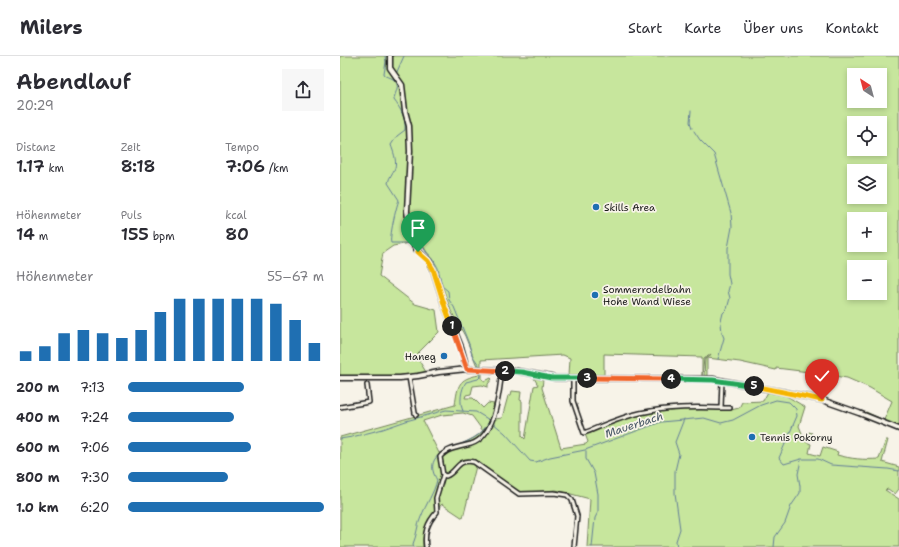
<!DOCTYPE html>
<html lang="de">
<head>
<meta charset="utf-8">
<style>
  :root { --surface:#fff; --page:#f7f7f7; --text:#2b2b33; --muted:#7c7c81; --line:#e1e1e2; --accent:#1f6fb2 }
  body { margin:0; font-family:"Shantell Sans",sans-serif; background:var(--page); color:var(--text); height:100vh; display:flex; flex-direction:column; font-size:15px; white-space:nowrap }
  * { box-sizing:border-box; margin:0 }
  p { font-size:13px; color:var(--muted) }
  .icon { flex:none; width:22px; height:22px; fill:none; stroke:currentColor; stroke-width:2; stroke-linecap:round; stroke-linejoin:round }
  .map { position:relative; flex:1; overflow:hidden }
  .drawer { display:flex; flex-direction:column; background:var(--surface); width:340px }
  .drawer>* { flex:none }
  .needle { width:26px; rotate:324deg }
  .buttons { position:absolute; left:507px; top:12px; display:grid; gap:8px }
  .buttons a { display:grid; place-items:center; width:40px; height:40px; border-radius:0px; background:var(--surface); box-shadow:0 2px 6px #0003; font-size:20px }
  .pin { position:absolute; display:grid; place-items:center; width:34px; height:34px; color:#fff; margin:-41px -17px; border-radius:50% 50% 50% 0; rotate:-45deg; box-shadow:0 0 4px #0007 }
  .pin .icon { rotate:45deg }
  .km { position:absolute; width:20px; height:20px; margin:-10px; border-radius:50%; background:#222; color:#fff; font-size:11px; line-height:20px; text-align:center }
  .round { display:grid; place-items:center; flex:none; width:42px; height:42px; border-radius:0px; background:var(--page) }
  .headline { display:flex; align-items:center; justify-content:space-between; height:68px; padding:0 16px }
  h1 { font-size:22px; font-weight:600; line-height:30px }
  .stats { display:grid; grid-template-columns:repeat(3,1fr); gap:6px; height:68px; padding:4px 16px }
  .stats div { display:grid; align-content:center }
  .stats b { font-size:17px; font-weight:600 }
  .stats small { font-size:11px; font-weight:400 }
  .stats p { font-size:11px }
  .chart { height:112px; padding:8px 16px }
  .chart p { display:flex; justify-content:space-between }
  .chart svg { width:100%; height:72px; margin-top:4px; stroke:var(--accent); stroke-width:6 }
  ul { padding:0 16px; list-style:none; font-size:13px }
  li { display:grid; grid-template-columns:64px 48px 1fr; align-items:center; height:30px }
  li i { height:10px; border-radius:5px; background:var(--accent) }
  header { display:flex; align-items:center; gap:24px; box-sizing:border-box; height:56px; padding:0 20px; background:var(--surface); border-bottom:1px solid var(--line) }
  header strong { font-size:19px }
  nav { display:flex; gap:22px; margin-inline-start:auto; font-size:14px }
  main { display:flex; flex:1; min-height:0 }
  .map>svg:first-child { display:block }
  .green { fill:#c7e69d; stroke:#72815c; fill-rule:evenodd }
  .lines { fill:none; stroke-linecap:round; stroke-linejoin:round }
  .stream { stroke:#627d98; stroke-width:1 }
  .street-casing { stroke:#1c1c1c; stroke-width:6 }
  .secondary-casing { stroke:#1c1c1c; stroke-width:7 }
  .street { stroke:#f7f3e8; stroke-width:3 }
  .secondary { stroke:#f7f3e8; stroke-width:4 }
  .split-1-casing { stroke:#fff; stroke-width:8 }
  .split-2-casing { stroke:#fff; stroke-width:8 }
  .split-3-casing { stroke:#fff; stroke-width:8 }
  .split-4-casing { stroke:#fff; stroke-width:8 }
  .split-5-casing { stroke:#fff; stroke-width:8 }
  .split-6-casing { stroke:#fff; stroke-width:8 }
  .split-1 { stroke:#f5b400; stroke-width:5 }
  .split-2 { stroke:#f0652b; stroke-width:5 }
  .split-3 { stroke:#22a559; stroke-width:5 }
  .split-4 { stroke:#f0652b; stroke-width:5 }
  .split-5 { stroke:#22a559; stroke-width:5 }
  .split-6 { stroke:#f5b400; stroke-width:5 }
  .poi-dot { fill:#1f6fb2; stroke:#f7f3e8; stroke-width:1.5 }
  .labels { text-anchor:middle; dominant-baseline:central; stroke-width:3.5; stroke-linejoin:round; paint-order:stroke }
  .poi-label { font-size:10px; fill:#1c1c1c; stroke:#f7f3e8; text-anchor:start }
  .water-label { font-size:11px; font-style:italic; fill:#455564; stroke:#f7f3e8 }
</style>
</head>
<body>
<header>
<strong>Milers</strong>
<nav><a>Start</a><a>Karte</a><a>Über uns</a><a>Kontakt</a></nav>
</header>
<main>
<section class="drawer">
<div class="headline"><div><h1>Abendlauf</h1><p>20:29</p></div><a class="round"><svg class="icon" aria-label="share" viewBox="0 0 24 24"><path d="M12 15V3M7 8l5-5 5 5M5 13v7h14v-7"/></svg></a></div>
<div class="stats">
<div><p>Distanz</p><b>1.17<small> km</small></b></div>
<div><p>Zeit</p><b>8:18</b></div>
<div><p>Tempo</p><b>7:06<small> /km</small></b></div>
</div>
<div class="stats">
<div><p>Höhenmeter</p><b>14<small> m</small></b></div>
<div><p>Puls</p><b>155<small> bpm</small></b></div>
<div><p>kcal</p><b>80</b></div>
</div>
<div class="chart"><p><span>Höhenmeter</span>55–67 m</p>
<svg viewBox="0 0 160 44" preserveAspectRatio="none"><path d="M5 44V38M15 44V35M25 44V27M35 44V25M45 44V27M55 44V30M65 44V25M75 44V14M85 44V6M95 44V6M105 44V6M115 44V6M125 44V6M135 44V9M145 44V19M155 44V33"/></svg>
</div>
<ul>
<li><b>200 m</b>7:13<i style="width:59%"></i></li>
<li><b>400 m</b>7:24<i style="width:54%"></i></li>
<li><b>600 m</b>7:06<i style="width:63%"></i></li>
<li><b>800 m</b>7:30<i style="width:51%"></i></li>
<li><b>1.0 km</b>6:20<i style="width:100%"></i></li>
</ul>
</section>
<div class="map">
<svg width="559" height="491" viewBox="0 0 559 491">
  <rect width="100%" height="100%" fill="#f7f3e8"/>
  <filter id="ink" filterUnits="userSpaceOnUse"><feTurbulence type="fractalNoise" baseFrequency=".025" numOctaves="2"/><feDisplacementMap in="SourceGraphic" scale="8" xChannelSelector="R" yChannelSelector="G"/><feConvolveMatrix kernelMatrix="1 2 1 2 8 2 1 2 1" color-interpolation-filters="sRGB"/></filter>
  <g filter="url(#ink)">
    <path class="green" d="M 0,0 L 559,0 L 559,371 L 526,358 L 526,356 L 544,364 L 552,345 L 530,332 L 507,322 L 469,316 L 436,312 L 436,314 L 400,306 L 367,302 L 367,320 L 364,320 L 365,303 L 369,301 L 371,298 L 364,303 L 362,320 L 362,301 L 264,298 L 264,319 L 229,319 L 230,302 L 223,299 L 141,304 L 141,310 L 137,310 L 125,280 L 111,255 L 95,209 L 80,185 L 53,190 L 43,197 L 39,220 L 75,248 L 96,254 L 99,276 L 78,297 L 78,303 L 86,316 L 55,320 L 0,320 ZM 514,19 L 540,19 L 540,45 L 514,45 ZM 514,67 L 540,67 L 540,93 L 514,93 ZM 514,115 L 540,115 L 540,141 L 514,141 ZM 514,163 L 540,163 L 540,189 L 514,189 ZM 514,211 L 540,211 L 540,237 L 514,237 Z
      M 138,315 L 142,315 L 142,323 L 145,325 L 151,322 L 152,323 L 148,328 L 148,331 L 142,329 L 133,330 L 131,338 L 126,339 L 125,342 L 133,342 L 143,352 L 148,347 L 154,348 L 149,366 L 152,368 L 155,363 L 162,362 L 168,340 L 171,339 L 172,335 L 181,336 L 180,344 L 182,345 L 182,380 L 185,383 L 194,330 L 198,329 L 194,322 L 203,324 L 202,332 L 221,392 L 246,388 L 248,386 L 245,378 L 248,377 C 262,372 300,353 313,357 C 335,348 368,353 391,354 L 399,352 L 402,346 L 423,345 L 428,336 L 417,334 L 417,333 L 466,343 L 466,344 L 445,339 L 465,351 L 459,370 L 464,382 L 469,376 L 472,377 L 466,386 L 471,388 L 469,397 L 480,400 L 483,391 L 498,396 L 497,399 C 512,403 523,404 539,403 L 546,384 L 548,384 L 542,406 L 559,411 L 559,433 L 555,438 L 548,433 L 545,434 L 559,443 L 559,491 L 247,491 L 250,443 L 216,434 L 180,437 L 137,406 L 123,462 L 102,448 C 89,463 82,469 83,491 L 0,491 L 0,381 L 115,349 C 118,329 118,323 139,319 ZM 123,357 L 132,360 L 143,375 C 131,386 114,390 99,397 L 83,365 L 102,359 Z"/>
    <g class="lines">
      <path class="stream" d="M 45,0 L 46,6 L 44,18 C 47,21 50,21 53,23 C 62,29 54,37 54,44 C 61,53 66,63 65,74 L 57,80 L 51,89 C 53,95 57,104 55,112 C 53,117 49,121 48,127 L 59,144 C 56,151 49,182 51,187 L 71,187
        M 56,18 L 64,0
        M 351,55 L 350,66 L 352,72
        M 354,75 L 360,84 L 374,98 L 391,157 L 392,171 L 388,192 L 388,218 L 390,228 L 388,235 L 390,242 L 387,253 L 383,257 L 381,265
        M 76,187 L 82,189 L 86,196 L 92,201 L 98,212 L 102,230 L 108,235 L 109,244 L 114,251 L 129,288 L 132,299 L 139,309 L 140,312
        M 378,303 L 384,282 L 382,277 L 381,267
        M 383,323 L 391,324
        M 123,355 C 119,347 121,333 126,326 L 138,323 L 141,320 L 140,316
        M 153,367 L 165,377 L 190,405 L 196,406 L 210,401 L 245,394 L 321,366 L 364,362 L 381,367 L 393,364 L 421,349 L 436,344 L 449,346 L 456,353 L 457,360 L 439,402 L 444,408 L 461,403 L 478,403 L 491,409 L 548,413 L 559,415
        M 0,383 L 12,381 L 43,373 L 66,365 L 106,354 L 136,356 L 151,365
        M 114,391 C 132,383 140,382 150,364
        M 246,395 L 246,403 L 254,417 L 258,438 L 258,456 L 255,462 L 252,491
        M 74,491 L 73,488 C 77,479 77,469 81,461 C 86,448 94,437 97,424 C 89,411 92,401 106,394
        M 337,491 L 336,485 L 340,473 L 335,437 L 335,415 L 339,398 L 335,386 L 344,363
        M 434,491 L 435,481 L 445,467 L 451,450 L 460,437 L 460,430 L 458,418 L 461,404"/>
      <g class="street-casing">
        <path id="street" d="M 69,321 L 75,357 L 76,359
          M 233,322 L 233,345 L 244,377 C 262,370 281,361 300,357 C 327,351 353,351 381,352 L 382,324
          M 0,351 L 29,346 L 27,329
          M 381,352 L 390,352
          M 103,419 L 106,420 C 117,416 117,402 134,406 L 179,438 L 214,437 L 227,439 L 232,444 L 237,460 L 234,491
          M 86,491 C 84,477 87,467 97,456 L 96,442 L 103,419 L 100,401 C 107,392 120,391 131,388 C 156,380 159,337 162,315"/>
      </g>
      <g class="secondary-casing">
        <path id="secondary" d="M 50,0 L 50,12 L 62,29 L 65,55 L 69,70 L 70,95 L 67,155 L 71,182 L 76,193 L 89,205 L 93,213 L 105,251 L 121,291 L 127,313
          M 0,322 L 60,322 L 78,320 L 99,316 L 127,313 L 177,315 L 215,322 L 373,323 L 444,336 L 482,344 L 519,357 L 559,373"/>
      </g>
      <use href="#street" class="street"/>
      <use href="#secondary" class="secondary"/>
    </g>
  </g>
  <g class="lines" filter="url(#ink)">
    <g class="split-1-casing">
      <path id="split-1" d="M 78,196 L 88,205 L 93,213 L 105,251 L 112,270"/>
    </g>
    <g class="split-2-casing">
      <path id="split-2" d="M 112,270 L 127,313 L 165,315"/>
    </g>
    <g class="split-3-casing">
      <path id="split-3" d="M 165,315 L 182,316 L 211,322 L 247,322"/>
    </g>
    <g class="split-4-casing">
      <path id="split-4" d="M 247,322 L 331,323"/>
    </g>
    <g class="split-5-casing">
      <path id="split-5" d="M 331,323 L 373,324 L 414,330"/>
    </g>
    <g class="split-6-casing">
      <path id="split-6" d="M 414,330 L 482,344"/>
    </g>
    <use href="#split-1" class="split-1"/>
    <use href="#split-2" class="split-2"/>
    <use href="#split-3" class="split-3"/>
    <use href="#split-4" class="split-4"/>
    <use href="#split-5" class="split-5"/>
    <use href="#split-6" class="split-6"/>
  </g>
  <g class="poi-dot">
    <circle cx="256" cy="151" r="4"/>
    <circle cx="255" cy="239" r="4"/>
    <circle cx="104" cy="300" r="4"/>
    <circle cx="412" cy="381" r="4"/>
  </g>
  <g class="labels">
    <g class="poi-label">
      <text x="264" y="151">Skills Area</text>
      <text x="263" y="233">Sommerrodelbahn<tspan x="263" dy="12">Hohe Wand Wiese</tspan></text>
      <text x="96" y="300" text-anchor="end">Haneg</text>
      <text x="420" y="381">Tennis Pokorny</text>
    </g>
    <g class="water-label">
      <text transform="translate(294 369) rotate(-18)">Mauerbach</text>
    </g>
  </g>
</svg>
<div class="buttons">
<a><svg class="needle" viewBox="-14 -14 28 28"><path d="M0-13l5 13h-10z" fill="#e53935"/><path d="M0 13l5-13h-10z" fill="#7c7c81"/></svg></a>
<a><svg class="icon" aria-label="locate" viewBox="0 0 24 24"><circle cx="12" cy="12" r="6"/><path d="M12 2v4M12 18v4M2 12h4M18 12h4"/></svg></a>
<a><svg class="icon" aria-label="layers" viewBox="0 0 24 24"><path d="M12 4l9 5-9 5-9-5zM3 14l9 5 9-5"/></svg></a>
<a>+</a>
<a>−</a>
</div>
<div class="pin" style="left:78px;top:196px;background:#1e9e55"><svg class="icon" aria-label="arrive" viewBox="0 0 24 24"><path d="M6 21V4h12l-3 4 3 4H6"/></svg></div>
<div class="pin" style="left:482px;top:344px;background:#d93025"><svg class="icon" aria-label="check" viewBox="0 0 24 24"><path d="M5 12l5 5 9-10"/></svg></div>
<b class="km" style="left:112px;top:270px">1</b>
<b class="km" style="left:165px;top:315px">2</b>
<b class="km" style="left:247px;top:322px">3</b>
<b class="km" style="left:331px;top:323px">4</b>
<b class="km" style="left:414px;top:330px">5</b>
</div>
</main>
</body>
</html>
